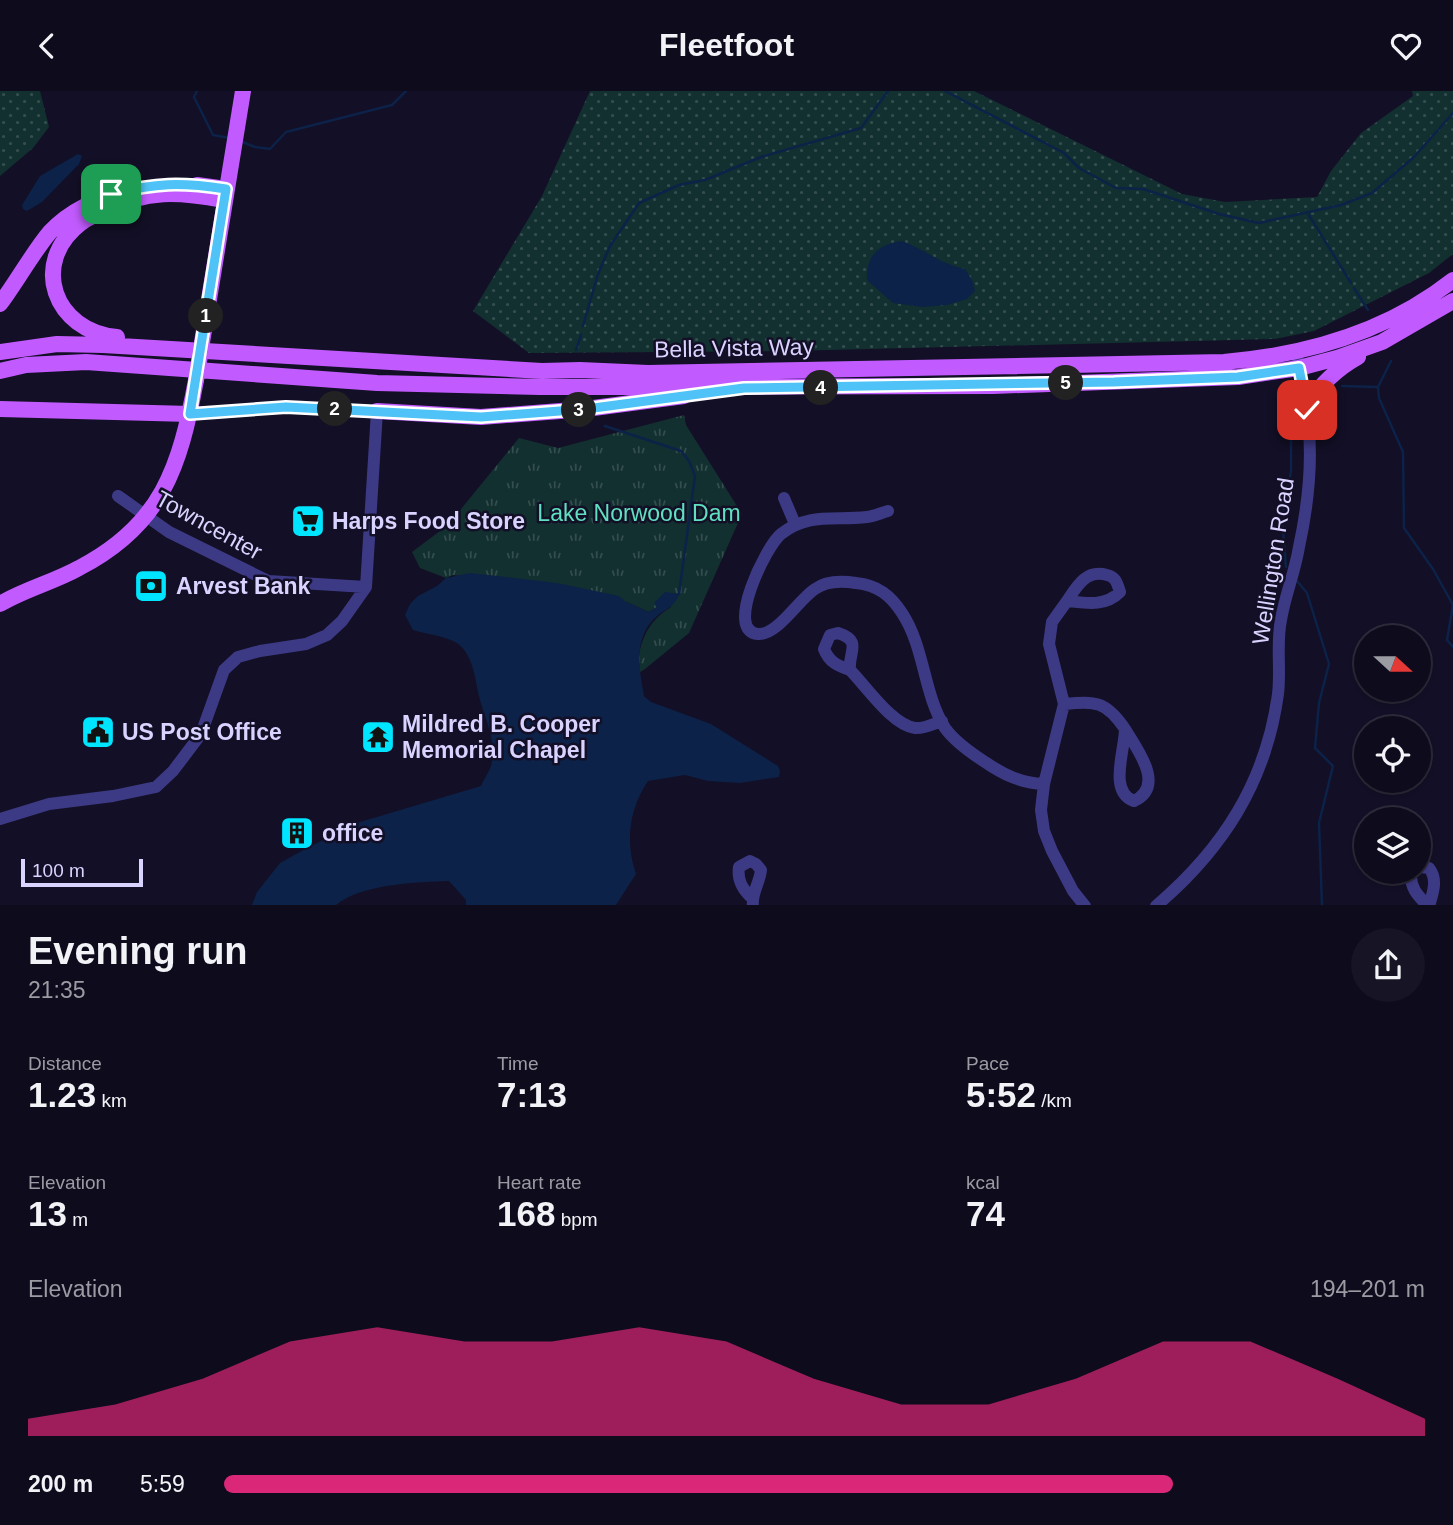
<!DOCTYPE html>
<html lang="en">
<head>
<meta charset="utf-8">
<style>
  :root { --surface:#0e0b1c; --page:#171425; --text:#f1f3f6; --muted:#9b9ba3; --line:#2e2b3b; --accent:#db2777 }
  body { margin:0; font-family:Helvetica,sans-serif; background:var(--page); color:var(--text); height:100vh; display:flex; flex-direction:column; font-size:26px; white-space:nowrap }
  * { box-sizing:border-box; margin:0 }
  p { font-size:23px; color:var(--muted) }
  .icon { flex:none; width:38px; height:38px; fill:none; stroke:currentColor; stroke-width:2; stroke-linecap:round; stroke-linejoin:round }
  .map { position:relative; height:814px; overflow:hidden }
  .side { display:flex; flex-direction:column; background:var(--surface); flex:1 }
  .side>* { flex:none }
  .needle { width:46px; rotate:111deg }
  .fabs { position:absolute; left:1354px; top:534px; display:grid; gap:14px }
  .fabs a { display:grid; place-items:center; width:77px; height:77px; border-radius:50%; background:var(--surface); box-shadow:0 2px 5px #0004,0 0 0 2px var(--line); font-size:35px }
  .scale { position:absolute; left:21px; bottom:18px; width:122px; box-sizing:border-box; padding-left:7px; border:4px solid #d9d4ff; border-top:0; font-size:19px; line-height:24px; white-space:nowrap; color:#d9d4ff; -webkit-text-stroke:5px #130f26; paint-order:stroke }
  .pin { position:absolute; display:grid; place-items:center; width:60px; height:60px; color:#fff; margin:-30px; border-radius:14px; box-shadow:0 4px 10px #0006 }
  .km { position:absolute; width:35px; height:35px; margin:-18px; border-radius:50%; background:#222; color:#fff; font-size:19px; line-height:35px; text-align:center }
  .round { display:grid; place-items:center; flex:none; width:74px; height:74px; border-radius:37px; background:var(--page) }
  .summary { display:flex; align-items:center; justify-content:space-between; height:119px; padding:0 28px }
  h1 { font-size:38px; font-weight:600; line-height:52px }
  .figures { display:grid; grid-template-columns:repeat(3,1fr); gap:10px; height:119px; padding:7px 28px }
  .figures div { display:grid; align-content:center }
  .figures b { font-size:35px; font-weight:600 }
  .figures small { font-size:19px; font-weight:400 }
  .figures p { font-size:19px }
  .chart { height:196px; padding:14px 28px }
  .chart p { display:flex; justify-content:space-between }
  .chart svg { width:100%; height:126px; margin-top:7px; fill:var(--accent); opacity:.7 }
  ul { padding:0 28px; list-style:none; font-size:23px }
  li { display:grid; grid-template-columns:112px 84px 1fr; align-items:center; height:52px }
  li i { height:18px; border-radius:9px; background:var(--accent) }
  header { display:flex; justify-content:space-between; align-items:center; height:91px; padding:0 28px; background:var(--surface); font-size:32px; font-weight:600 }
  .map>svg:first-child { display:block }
  .grass { fill:url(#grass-dots) }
  .park { fill:url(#park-tufts) }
  .water { fill:#0c2248 }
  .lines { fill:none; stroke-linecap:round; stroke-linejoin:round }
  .stream { stroke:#0c2248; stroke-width:2.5 }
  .minor { stroke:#3d3a85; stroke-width:12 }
  .major { stroke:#c25bff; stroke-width:16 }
  .major-bridge { stroke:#c25bff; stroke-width:16 }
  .route-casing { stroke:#fff; stroke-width:14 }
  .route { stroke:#4fc3f7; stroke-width:9 }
  .labels { text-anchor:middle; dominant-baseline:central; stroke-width:5; stroke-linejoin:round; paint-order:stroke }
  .street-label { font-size:23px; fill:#d9d4ff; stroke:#130f26 }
  .park-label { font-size:23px; fill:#5fe0c0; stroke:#130f26 }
  .poi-label { font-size:23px; font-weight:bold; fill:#d9d4ff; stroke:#130f26; text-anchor:start }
</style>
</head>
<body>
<header><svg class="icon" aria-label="back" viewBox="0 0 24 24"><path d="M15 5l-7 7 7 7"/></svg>Fleetfoot<svg class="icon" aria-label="heart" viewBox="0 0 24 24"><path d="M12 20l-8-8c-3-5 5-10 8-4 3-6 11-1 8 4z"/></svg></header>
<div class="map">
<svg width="1453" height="815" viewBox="0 0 1453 815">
  <defs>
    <pattern id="grass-dots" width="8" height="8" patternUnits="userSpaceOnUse" patternTransform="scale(1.75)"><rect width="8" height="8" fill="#12302f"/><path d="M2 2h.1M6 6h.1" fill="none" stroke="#344d4e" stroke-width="1.8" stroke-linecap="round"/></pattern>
    <pattern id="park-tufts" width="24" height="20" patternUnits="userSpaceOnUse" patternTransform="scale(1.75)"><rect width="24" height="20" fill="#12302f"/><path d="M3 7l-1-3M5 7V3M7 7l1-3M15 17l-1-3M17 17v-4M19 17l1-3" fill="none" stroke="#344d4e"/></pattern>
  </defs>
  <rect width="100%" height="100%" fill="#130f26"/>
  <path class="grass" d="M 0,0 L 40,0 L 49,36 L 33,57 L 0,85 Z
    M 590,0 L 974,0 L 1182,103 L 1225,111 L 1317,106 L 1331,80 L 1361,42 L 1413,5 L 1412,0 L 1453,0 L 1453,163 L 1429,182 L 1314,240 L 1275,248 L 788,260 L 529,262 L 473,220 L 542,105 Z"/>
  <path class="park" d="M 684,324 L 686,334 L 742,423 L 689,542 L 645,578 L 637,583 C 638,554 646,531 671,516 L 657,516 L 649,521 L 626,511 L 453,484 L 446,487 L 420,477 L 412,461 L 448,434 L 519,347 L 558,357 Z"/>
  <path class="water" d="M 78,63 L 82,65 L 79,73 L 42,111 L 27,120 L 23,118 L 22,114 L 40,85 Z
    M 902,150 C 926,159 940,173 965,178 L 972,189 L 975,200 L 967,208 L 947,214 L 922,216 L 893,212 L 867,189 C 866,164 879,153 902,150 Z
    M 470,482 L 557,492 L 619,505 L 626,511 L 649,521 L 657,516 L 654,512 L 665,501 L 679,503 C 675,516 665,518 656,526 C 633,547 639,577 644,605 L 651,611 L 711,633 L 778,675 L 780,680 L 779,686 L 740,692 L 708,690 L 685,684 L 648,690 C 629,718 625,751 636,783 L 616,814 L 466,814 L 466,809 L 449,790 C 418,791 361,793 336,814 L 252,814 L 257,801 L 280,772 L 307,757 L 360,731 L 481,695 C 484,688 489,681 491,675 C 498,651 484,627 479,605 C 475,588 473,561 455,551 C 444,545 426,543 413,539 L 405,524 L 410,513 L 418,505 L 437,495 L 446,487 Z"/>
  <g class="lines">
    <path class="stream" d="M 197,0 L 194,6 L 213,44 L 230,47
      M 945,0 L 1064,62 L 1079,77 L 1116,97 L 1143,98 L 1219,123 L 1259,132 L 1341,114 L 1372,102 L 1414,66 L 1453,22
      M 240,50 L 255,56 L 270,58 L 286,41 L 392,14 L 406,0
      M 1307,121 L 1351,192
      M 1354,197 L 1368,219
      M 583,235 L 598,183 L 610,155 L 639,112 L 679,94 L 705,89 L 761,66 L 861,37 L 888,0
      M 576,259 L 581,244
      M 1391,270 L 1378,296 L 1379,307 L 1403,361 L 1404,437 L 1433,478 L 1453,514 L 1447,549 L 1453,556
      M 1342,295 L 1377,296
      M 605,335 L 681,360 L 689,370 L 695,385 L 679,503 L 676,505
      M 1286,476 L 1282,426 L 1291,381 L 1291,326 L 1297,318
      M 1297,490 L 1307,502 L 1329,573 L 1319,612 L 1315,657 L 1333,675 L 1319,732 L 1322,815"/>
    <path class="minor" d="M 118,405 L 169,441 L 268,490 L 366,496
      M 784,407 L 795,433
      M 888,420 C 881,422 874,425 867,426 C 835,430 809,421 781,443 C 766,455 724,541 758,543 C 777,545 799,508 815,498 C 826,490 843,490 856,492 C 878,494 891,505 902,522 C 925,557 923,602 945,637 C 955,651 971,662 985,671 C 1004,684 1021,692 1044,693
      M 1067,510 C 1077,495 1086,478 1107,484 C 1116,486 1117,492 1120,501 C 1105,516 1086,512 1067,510 L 1052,531 L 1049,553 L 1064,613 L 1044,693 L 1041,719 L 1044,740 L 1052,760 L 1073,800 L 1085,815
      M 850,579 C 838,575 829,571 824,558 L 830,544 L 838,542 C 863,550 848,561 850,579 C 866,595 892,634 915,637 C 924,638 933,633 942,630
      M 1064,613 C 1096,610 1106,610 1125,638 C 1125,659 1108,701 1134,710 C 1166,695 1137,658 1125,638
      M 0,728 L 49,713 L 113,705 L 156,696 L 173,680 L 201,643 L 224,579 L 238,566 L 260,560 L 306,553 L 327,544 L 342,530 L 366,496 L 377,320 L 286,316 L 190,323
      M 1419,776 L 1429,777 C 1438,788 1433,802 1429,815
      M 1412,780 C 1408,795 1418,805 1428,815
      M 752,807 C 742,798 737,789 739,776 L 750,770 L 756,773 L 761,779 C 760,791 751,803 753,815
      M 1156,815 C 1223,758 1266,691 1278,603 C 1281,579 1276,553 1281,529 C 1285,504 1295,481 1299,456 C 1307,419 1312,378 1309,340 C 1308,313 1301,287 1296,261"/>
    <path class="major" d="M 197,94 L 226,98
      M 0,213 C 16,192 33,161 50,141 C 72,117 106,104 137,97
      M 204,239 L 243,0
      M 117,246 C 54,240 29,172 81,132 C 87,127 97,123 105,120 C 147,98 179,101 224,109
      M 0,261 L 57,253 L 103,254 L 542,280 L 580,279 L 648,282 L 1224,271 C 1306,264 1387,241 1453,189
      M 0,280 L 26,274 L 86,271 L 377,292 L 540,296 L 993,295 L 1238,286 L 1299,277 L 1337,267 L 1382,251 L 1453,210
      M 1306,314 C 1321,294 1336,278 1358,266
      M 0,318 L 190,323
      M 377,320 L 481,326 L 586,318 L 684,305
      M 0,513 C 25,498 54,491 79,477 C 162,434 180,376 196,289"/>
    <path class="major-bridge" d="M 196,289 L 204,239"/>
  </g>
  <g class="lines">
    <g class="route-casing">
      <path id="route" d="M 111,103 C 157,92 179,91 226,98 L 190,323 L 286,316 L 481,326 L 586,318 L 744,297 L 1114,291 L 1238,286 L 1299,277 L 1307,319"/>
    </g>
    <use href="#route" class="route"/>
  </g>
  <defs>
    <g id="supermarket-square" transform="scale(1.75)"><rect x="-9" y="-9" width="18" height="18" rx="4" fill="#00e5ff" stroke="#130f26"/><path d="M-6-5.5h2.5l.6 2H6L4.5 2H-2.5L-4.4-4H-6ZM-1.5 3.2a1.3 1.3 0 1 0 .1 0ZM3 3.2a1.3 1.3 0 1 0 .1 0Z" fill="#111"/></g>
    <g id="bank-square" transform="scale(1.75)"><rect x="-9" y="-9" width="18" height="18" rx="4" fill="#00e5ff" stroke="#130f26"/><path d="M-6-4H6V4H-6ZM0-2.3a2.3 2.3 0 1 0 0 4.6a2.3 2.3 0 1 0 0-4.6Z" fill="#111"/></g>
    <g id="civic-square" transform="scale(1.75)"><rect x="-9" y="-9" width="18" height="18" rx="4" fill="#00e5ff" stroke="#130f26"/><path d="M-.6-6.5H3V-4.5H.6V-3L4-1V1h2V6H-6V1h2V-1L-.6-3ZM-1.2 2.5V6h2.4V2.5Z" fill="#111"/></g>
    <g id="temple-square" transform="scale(1.75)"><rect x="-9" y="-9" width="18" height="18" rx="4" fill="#00e5ff" stroke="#130f26"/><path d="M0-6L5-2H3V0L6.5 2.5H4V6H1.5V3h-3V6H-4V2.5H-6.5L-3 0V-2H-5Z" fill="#111"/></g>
    <g id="building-square" transform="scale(1.75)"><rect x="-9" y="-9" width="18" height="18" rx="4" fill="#00e5ff" stroke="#130f26"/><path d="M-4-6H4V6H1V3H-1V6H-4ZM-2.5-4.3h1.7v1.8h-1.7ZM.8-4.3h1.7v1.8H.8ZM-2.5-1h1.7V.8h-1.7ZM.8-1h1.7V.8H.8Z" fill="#111"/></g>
  </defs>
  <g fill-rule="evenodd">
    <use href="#supermarket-square" x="308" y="430"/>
    <use href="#bank-square" x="151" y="495"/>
    <use href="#civic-square" x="98" y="641"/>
    <use href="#temple-square" x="378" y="646"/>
    <use href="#building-square" x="297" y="742"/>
  </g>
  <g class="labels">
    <g class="street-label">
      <text transform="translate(734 257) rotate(-1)">Bella Vista Way</text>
      <text transform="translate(209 434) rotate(29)">Towncenter</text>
      <text transform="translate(1273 470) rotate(-81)">Wellington Road</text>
    </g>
    <g class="park-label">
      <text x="639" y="422">Lake Norwood Dam</text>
    </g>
    <g class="poi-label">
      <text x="332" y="430">Harps Food Store</text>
      <text x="176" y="495">Arvest Bank</text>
      <text x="402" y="633">Mildred B. Cooper<tspan x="402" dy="26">Memorial Chapel</tspan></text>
      <text x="122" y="641">US Post Office</text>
      <text x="322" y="742">office</text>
    </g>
  </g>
</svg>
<div class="fabs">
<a><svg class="needle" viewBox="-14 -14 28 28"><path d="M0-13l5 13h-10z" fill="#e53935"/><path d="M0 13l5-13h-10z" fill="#9b9ba3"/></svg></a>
<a><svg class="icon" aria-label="locate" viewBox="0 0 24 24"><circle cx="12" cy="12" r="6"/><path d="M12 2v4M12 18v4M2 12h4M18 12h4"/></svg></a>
<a><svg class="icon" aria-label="layers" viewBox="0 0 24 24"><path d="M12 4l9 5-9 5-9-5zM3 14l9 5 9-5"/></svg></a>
</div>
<div class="scale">100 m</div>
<div class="pin" style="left:111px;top:103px;background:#1e9e55"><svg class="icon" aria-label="arrive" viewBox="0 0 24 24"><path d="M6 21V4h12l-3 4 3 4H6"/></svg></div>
<div class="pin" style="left:1307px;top:319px;background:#d93025"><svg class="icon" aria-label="check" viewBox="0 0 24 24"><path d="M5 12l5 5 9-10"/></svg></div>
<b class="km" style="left:206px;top:225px">1</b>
<b class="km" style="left:335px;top:318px">2</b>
<b class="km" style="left:579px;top:319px">3</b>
<b class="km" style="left:821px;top:297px">4</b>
<b class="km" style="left:1066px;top:292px">5</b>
</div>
<section class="side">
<div class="summary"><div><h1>Evening run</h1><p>21:35</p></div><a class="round"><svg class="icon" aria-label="share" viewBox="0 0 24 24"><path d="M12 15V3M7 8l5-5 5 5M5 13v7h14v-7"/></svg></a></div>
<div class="figures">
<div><p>Distance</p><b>1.23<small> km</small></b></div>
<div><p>Time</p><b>7:13</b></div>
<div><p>Pace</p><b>5:52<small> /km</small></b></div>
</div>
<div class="figures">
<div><p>Elevation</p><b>13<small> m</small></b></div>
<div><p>Heart rate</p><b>168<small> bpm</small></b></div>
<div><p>kcal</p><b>74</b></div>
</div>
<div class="chart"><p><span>Elevation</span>194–201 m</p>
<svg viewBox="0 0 160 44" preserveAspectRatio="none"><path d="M0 44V38L10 33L20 24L30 11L40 6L50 11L60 11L70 6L80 11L90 24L100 33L110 33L120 24L130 11L140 11L150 24L160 38V44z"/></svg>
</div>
<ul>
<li><b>200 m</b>5:59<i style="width:79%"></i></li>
</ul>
</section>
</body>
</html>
